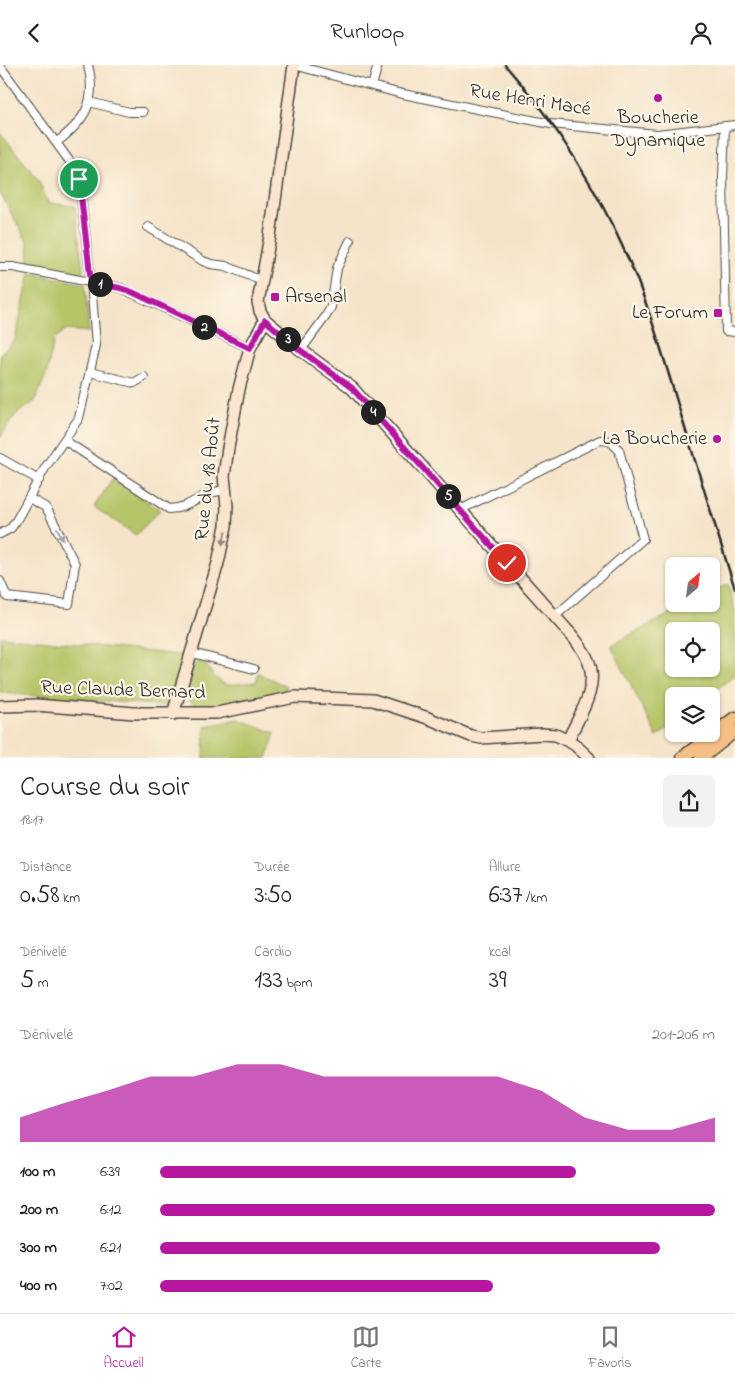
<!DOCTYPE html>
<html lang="fr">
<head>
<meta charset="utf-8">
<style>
  :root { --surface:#fff; --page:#f2f2f2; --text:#222; --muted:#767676; --line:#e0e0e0; --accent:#b5179e }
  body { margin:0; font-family:"Indie Flower",sans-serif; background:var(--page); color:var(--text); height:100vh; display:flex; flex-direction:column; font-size:19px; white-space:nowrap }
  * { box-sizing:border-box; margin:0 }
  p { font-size:16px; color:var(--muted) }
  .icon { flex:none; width:28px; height:28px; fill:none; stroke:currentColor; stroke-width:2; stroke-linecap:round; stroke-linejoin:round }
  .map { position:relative; height:693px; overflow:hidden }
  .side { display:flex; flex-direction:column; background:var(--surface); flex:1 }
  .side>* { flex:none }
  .needle { width:32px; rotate:29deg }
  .fabs { position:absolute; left:665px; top:492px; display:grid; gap:10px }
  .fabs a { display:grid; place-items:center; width:55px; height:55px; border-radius:8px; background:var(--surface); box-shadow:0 1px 4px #0004; font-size:25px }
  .pin { position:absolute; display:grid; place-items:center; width:42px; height:42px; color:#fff; margin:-21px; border:2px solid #fff; border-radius:50%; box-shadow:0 1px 5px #0007 }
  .km { position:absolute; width:25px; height:25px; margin:-12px; border-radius:50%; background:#222; color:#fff; font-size:14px; line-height:25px; text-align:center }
  .round { display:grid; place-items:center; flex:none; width:52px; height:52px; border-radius:8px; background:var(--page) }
  .headline { display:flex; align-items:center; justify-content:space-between; height:85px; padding:0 20px }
  h1 { font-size:28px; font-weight:600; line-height:38px }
  .figures { display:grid; grid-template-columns:repeat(3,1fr); gap:8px; height:85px; padding:5px 20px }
  .figures div { display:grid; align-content:center }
  .figures b { font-size:25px; font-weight:600 }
  .figures small { font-size:14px; font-weight:400 }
  .figures p { font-size:14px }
  .chart { height:140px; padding:10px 20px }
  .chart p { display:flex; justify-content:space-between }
  .chart svg { width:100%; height:90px; margin-top:5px; fill:var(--accent); opacity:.7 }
  ul { padding:0 20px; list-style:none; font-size:16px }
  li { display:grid; grid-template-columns:80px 60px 1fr; align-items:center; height:38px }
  li i { height:12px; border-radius:6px; background:var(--accent) }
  header { display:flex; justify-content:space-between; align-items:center; height:65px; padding:0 20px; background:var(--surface); font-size:22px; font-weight:600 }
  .menu { display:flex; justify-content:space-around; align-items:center; height:70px; border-top:1px solid var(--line); background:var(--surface); font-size:14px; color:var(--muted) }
  .menu a { display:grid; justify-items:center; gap:2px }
  .menu .active { color:var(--accent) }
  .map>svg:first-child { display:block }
  .green { fill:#b6c567; stroke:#707849; fill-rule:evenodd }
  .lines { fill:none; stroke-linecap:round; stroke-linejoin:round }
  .street-casing { stroke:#494743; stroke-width:10 }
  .secondary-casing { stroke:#494743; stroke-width:14 }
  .primary-casing { stroke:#494743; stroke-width:15 }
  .street { stroke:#fff; stroke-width:8 }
  .secondary { stroke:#fbe5cf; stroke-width:11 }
  .primary { stroke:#f5bf86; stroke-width:12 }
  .rail { stroke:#2b2b2b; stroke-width:2.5 }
  .oneway { fill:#a0a0a0 }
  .oneway2 { fill:#93887d }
  .route-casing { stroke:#fff; stroke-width:10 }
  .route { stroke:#b5179e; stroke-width:6 }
  .poi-dot { fill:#b5179e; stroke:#fcf5e5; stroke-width:2 }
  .labels { text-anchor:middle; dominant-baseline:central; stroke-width:4.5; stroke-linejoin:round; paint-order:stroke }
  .street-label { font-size:20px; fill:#2b2b2b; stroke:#fcf5e5 }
  .poi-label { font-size:20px; fill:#2b2b2b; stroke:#fcf5e5; text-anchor:end }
</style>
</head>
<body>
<header><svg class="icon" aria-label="back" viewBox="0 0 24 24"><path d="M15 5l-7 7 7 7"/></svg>Runloop<svg class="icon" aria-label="person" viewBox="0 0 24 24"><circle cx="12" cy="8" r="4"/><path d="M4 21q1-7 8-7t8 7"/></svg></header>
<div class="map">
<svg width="735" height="693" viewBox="0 0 735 693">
  <rect width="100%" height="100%" fill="#fcf5e5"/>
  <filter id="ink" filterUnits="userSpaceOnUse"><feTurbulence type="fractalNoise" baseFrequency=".02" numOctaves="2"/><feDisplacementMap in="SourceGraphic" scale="10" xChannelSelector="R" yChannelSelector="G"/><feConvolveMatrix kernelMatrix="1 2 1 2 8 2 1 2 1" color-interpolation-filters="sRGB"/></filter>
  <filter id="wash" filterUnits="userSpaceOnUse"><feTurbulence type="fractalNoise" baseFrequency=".0096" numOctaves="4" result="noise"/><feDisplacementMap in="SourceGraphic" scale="20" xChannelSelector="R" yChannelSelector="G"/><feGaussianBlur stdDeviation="1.12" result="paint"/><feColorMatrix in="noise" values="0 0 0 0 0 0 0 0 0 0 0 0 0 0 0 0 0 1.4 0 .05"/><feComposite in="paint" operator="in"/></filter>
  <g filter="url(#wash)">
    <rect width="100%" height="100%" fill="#f5e4c9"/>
    <path class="green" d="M 0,67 L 39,116 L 48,138 L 75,141 L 83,206 L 72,209 L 29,196 L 28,178 L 0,128 Z
      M 30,208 L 85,219 L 89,267 L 65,265 L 54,274 L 47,307 L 35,336 L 15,350 L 0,373 L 0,289 L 15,275 Z
      M 112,414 L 160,445 L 136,470 L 94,442 Z
      M 728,519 L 735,546 L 735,610 L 708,631 L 674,631 L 674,659 L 657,672 L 611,580 L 689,539 L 711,539 L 711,527 ZM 674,566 L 711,566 L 711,604 L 674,604 Z
      M 0,571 L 180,590 L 186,588 L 168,641 L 0,628 Z
      M 203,596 L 214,612 L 226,620 L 256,617 L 258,608 L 286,621 L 284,628 L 200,642 C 176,632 187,618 195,599 Z
      M 238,654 L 275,668 L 267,693 L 204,693 L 205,661 Z"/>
  </g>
  <g filter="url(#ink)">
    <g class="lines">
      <g class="street-casing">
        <path id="street" d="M 294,0 L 398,28 L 551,59 L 657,69 L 735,60
          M 0,1 L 76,105 L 79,114 L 91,217 L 96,280 L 79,353 L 45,403 L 16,456 L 11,463 L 0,469
          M 372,21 L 378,0
          M 89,37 L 129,47 L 143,47
          M 725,61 L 723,113 L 726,266 L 735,267
          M 57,77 C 86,55 97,36 88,0
          M 148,162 L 203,196 L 211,199 L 226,201 L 262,216
          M 0,202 L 13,202 L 121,223 L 250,283
          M 301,285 L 326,251 L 331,242 L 337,203 L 350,176
          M 90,307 L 134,318 L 144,312
          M 64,375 L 169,444 C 185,444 196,434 210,428 C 215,427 221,426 226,424
          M 0,393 L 39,415
          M 460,445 L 600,375 L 610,376 L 619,385 L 643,474 L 554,552
          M 0,516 L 7,532 L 69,539 L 75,499 L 48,446 L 45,442 L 29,433
          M 192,588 L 254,604"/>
      </g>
      <g class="secondary-casing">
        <path id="secondary" d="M 265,255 L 301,285 L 352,323 L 574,573 C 579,580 584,586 587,593 C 601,620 579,651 568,675
          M 0,641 L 36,640 L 134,648 L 217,648 L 295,632 L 373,635 L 428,653 L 471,671 L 481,673 L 542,669 L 556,670 L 574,679 L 589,693
          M 173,649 L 218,498 L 226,461 L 227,441 L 224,411 L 228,383 L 239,324 L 250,283 L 265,255 L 260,246 L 258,237 L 270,171 L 294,0"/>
      </g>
      <g class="primary-casing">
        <path id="primary" d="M 682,693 L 735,653
          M 701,693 L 735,666"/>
      </g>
      <use href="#street" class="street"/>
      <use href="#secondary" class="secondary"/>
      <use href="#primary" class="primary"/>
      <path class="rail" d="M 505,0 C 559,61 602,132 634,207 C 651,248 663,291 676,333 C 695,397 715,460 735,524"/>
    </g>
    <defs><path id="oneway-solid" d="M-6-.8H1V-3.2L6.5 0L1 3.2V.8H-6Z" transform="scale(1.25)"/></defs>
    <use class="oneway" href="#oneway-solid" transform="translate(60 469) rotate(63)"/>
    <use class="oneway2" href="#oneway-solid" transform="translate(224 473) rotate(103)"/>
  </g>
  <g class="lines" filter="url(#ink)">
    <g class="route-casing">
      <path id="route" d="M 79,114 L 91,217 L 120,223 L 132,227 L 250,283 L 265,255 L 300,285 L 352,323 L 507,498"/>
    </g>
    <use href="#route" class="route"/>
  </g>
  <g class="poi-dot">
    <circle cx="658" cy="33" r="5"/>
    <rect x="270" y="227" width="10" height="10" rx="2.5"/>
    <rect x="713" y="243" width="10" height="10" rx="2.5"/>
    <circle cx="717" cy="374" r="5"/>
  </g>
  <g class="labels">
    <g class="street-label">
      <text transform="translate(530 36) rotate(9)">Rue Henri Macé</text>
      <text transform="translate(209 414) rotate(-84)">Rue du 18 Août</text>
      <text transform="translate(123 626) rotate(2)">Rue Claude Bernard</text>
    </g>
    <g class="poi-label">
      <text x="658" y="53" text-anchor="middle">Boucherie<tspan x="658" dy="23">Dynamique</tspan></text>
      <text x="285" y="232" text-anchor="start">Arsenal</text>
      <text x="708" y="248">Le Forum</text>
      <text x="707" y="374">La Boucherie</text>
    </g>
  </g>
</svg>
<div class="fabs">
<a><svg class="needle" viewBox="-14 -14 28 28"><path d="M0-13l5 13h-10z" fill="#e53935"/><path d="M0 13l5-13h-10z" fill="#767676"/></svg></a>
<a><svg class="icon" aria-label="locate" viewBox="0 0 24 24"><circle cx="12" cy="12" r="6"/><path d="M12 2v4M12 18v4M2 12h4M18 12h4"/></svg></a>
<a><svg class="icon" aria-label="layers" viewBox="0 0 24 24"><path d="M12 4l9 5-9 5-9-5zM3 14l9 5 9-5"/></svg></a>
</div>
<div class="pin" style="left:79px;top:114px;background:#1e9e55"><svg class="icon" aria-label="arrive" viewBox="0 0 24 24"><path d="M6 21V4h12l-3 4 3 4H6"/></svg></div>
<div class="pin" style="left:507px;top:498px;background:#d93025"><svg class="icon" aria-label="check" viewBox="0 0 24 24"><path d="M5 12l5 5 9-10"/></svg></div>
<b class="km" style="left:100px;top:219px">1</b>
<b class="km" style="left:204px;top:262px">2</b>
<b class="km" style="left:288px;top:274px">3</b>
<b class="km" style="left:373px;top:347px">4</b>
<b class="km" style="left:448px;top:431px">5</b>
</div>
<section class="side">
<div class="headline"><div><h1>Course du soir</h1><p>18:17</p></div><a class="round"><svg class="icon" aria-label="share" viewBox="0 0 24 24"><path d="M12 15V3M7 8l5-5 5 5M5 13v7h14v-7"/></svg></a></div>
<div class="figures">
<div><p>Distance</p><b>0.58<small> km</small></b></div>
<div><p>Durée</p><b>3:50</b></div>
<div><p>Allure</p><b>6:37<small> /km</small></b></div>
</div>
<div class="figures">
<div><p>Dénivelé</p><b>5<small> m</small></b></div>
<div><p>Cardio</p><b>133<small> bpm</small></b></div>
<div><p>kcal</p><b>39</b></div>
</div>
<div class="chart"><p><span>Dénivelé</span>201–206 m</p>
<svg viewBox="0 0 160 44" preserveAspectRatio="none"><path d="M0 44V32L10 25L20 19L30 12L40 12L50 6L60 6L70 12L80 12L90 12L100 12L110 12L120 19L130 32L140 38L150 38L160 32V44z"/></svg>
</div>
<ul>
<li><b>100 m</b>6:39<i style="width:75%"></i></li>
<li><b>200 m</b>6:12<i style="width:100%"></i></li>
<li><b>300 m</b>6:21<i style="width:90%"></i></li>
<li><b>400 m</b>7:02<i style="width:60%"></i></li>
</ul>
</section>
<nav class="menu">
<a class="active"><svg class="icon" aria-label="home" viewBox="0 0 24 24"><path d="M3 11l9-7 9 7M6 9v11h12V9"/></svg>Accueil</a>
<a><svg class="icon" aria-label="map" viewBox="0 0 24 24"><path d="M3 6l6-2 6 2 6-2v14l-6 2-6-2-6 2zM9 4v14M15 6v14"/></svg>Carte</a>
<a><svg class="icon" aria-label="saved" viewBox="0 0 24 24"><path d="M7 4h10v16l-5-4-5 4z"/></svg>Favoris</a>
</nav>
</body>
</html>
